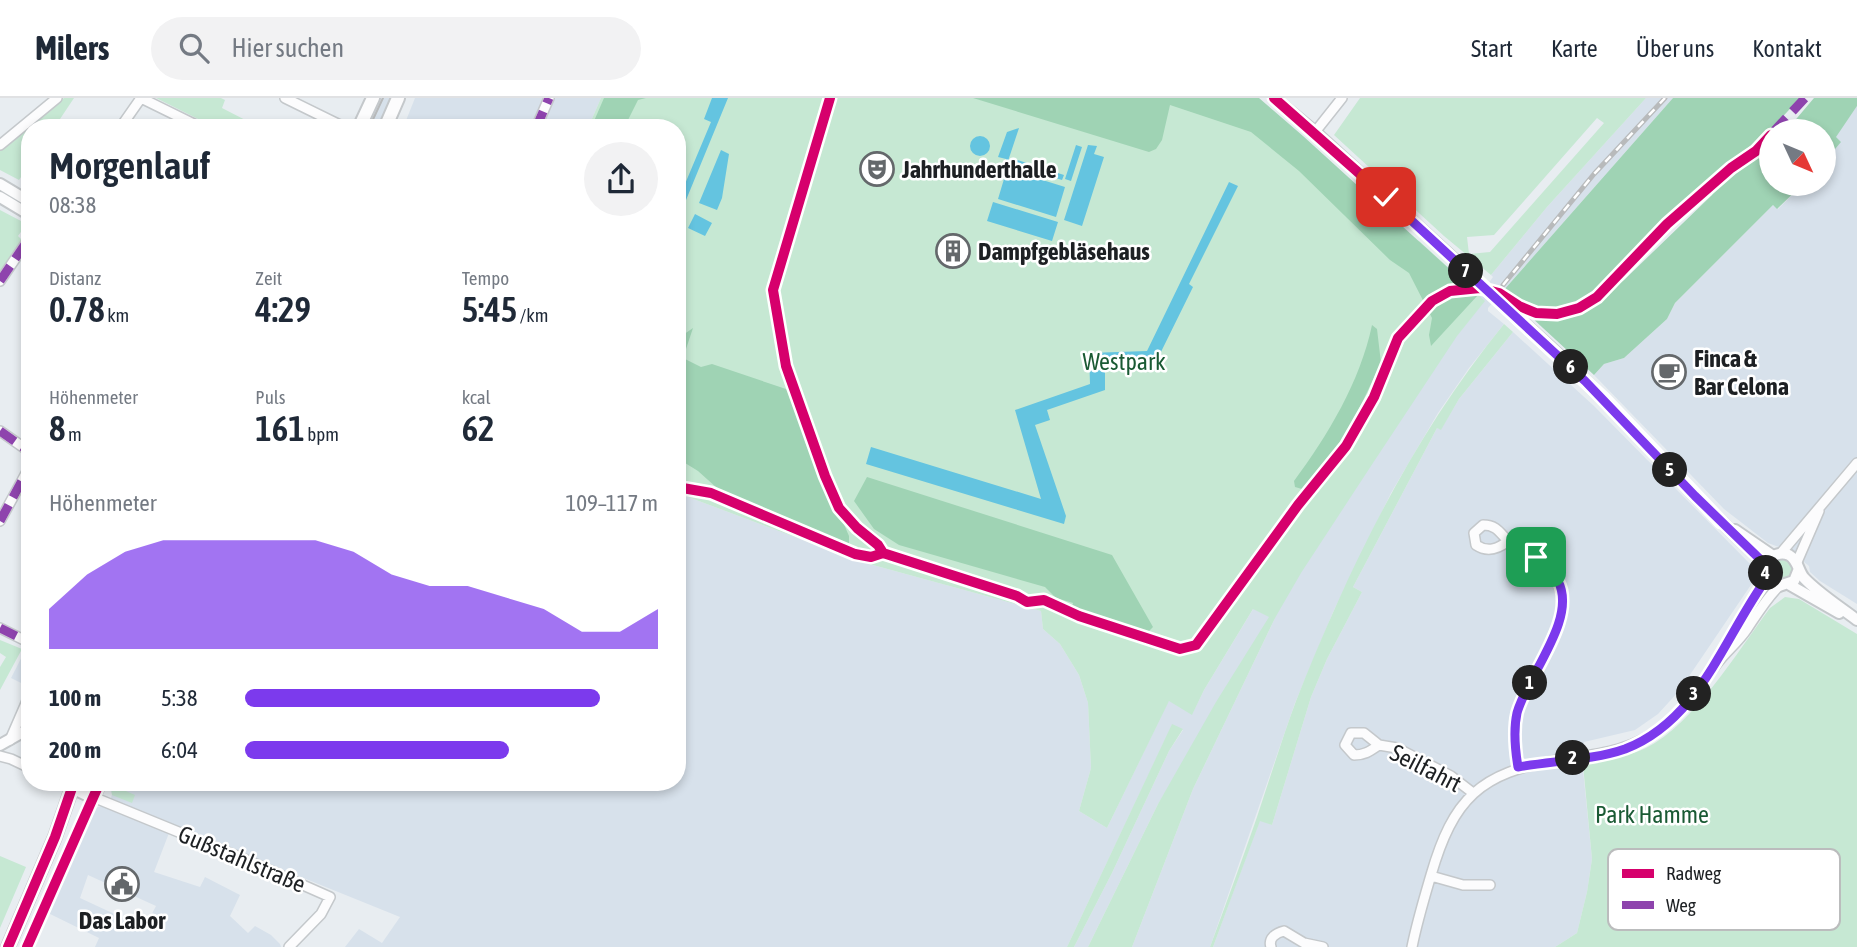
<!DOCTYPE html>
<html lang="de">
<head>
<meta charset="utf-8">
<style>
  :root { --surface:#fff; --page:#f2f2f3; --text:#1f2937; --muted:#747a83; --line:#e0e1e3; --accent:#7c3aed }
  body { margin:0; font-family:"Asap Condensed",sans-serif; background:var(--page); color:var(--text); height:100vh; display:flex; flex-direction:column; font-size:26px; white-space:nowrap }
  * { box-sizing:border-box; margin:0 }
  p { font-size:23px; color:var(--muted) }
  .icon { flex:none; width:38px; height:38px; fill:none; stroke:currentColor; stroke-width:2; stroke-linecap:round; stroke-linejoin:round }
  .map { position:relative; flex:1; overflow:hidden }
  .panel { position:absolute; left:21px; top:21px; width:665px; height:672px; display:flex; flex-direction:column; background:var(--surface); border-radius:28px; box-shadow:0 4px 10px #0003 }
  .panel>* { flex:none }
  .needle { width:46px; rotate:134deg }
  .fabs { position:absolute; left:1759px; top:21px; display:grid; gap:14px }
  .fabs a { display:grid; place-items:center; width:77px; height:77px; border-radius:50%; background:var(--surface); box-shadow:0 4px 10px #0003; font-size:35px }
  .pin { position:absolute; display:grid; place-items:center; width:60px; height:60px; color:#fff; margin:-30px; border-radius:14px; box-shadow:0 4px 10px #0006 }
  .km { position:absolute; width:35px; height:35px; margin:-18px; border-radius:50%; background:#222; color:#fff; font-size:19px; line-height:35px; text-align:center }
  .round { display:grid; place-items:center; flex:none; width:74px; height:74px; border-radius:37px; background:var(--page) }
  .summary { display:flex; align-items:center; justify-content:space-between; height:119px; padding:0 28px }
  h1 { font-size:38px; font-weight:600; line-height:52px }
  .metrics { display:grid; grid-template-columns:repeat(3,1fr); gap:10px; height:119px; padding:7px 28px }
  .metrics div { display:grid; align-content:center }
  .metrics b { font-size:35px; font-weight:600 }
  .metrics small { font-size:19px; font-weight:400 }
  .metrics p { font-size:19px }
  .chart { height:196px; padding:14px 28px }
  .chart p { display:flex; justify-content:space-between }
  .chart svg { width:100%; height:126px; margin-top:7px; fill:var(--accent); opacity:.7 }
  ul { padding:0 28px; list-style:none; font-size:23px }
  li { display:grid; grid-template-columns:112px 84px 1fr; align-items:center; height:52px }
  li i { height:18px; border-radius:9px; background:var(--accent) }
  header { display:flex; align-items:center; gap:42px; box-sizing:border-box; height:98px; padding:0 35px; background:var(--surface); border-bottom:2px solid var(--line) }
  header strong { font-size:33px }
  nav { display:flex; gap:38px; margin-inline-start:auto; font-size:24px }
  .search { width:490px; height:63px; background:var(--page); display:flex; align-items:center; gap:18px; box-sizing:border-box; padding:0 24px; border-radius:38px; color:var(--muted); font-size:26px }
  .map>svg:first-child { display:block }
  .built { fill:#d7e1eb; fill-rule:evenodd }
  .green { fill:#c6e8d3; fill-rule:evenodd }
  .forest { fill:#9fd3b4 }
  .water { fill:#64c4e0 }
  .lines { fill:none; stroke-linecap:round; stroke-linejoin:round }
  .minor-casing { stroke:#c4c8cb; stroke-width:12 }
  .tertiary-casing { stroke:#c4c8cb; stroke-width:14 }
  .secondary-casing { stroke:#c4c8cb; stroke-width:16 }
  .minor { stroke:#fcfcfd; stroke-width:9 }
  .tertiary { stroke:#fcfcfd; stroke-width:10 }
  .secondary { stroke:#fcfcfd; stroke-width:12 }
  .tram { stroke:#b8babb; stroke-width:2 }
  .rail-casing { stroke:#b8babb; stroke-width:5 }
  .rail { stroke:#fff; stroke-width:2.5; stroke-dasharray:8; stroke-linecap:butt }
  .quiet { stroke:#8e44ad; stroke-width:9; stroke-dasharray:18 9; stroke-linecap:butt }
  .cycleway-casing { stroke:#fff; stroke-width:15 }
  .cycleway { stroke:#d6006c; stroke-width:10 }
  .route-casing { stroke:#fff; stroke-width:14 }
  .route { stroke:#7c3aed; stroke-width:9 }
  .labels { text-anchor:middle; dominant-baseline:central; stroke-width:5; stroke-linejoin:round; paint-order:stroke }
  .poi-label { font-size:24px; font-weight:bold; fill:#1d2023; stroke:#fff; text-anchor:start }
  .park-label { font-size:24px; fill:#1a5a34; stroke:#fff }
  .street-label { font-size:24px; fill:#1d2023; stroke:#fff }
  .key { fill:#fff; stroke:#bbbcbd; stroke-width:2 }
  .key-label { font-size:19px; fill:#1d2023 }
</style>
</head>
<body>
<header>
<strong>Milers</strong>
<div class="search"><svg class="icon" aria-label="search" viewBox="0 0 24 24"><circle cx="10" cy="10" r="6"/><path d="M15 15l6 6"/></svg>Hier suchen</div>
<nav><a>Start</a><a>Karte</a><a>Über uns</a><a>Kontakt</a></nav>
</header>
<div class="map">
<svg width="1857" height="849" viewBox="0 0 1857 849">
  <rect width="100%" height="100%" fill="#e8edf1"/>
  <path class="built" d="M 379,0 L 393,0 L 379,30 L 365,30 Z
    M 415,0 L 601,0 L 588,30 L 403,30 Z
    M 1646,0 L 1673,0 L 1488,210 L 1488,213 L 1504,226 L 1469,270 L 1438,315 L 1391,395 L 1334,512 L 1295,605 L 1210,849 L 1132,849 L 1193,691 L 1275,520 L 1158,706 L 1088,849 L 1074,849 L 1112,775 L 1169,653 L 1183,632 L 1172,627 L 1067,849 L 345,849 L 359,831 L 382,845 L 400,819 L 110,702 L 112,697 L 110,684 L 677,684 L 677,397 L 680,396 L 862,464 L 1041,513 L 1043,531 L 1060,546 L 1079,577 L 1088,605 L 1091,670 L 1079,713 L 1107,730 L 1169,602 L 1192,616 L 1204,592 L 1261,498 L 1493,179 L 1491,177 L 1547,109 Z
    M 1857,8 L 1857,506 L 1820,483 L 1810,474 L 1809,468 L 1792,454 L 1768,445 L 1724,411 L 1594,277 L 1604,266 L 1624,260 L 1667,221 L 1675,205 L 1773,107 L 1778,111 L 1803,86 L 1824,86 L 1824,64 L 1840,44 L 1835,39 Z
    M 1513,234 L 1594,308 L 1759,475 L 1679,593 L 1658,616 L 1635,632 L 1584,644 L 1583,672 L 1592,761 L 1587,794 L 1577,835 L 1555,849 L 1213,849 L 1260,722 L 1272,727 L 1311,599 L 1327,561 L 1362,494 L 1353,489 L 1437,330 L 1441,331 L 1459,301 Z
    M 30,543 L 30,588 L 29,589 L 11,580 Z
    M 101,708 L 169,735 L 154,774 L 200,789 L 205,779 L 240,797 L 230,818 L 248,835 L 255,828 L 271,837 L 280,846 L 281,849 L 95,849 L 99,840 L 46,814 L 93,711 ZM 88,777 L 156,808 L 146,827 L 136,826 L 80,800 Z"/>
  <path class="green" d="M 64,0 L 74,0 L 54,30 L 30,30 L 30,66 L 19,82 L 0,72 L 0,52 Z
    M 156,0 L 221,0 L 225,2 L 222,10 L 261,30 L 216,30 Z
    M 601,0 L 1251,0 L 1424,151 L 1418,142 L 1485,203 L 1457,238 L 1371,368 L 1301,475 L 1275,520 L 1193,691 L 1132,849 L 1088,849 L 1158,706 L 1216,604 L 1269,519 L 1253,511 L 1204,592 L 1192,617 L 1169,603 L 1107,730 L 1079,713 L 1091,670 L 1088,605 L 1079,577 L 1060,546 L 1043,531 L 1041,513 L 862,464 L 680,396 L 677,397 L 677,30 L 588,30 Z
    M 1360,0 L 1646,0 L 1547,109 L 1491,177 L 1444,138 L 1334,37 ZM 1597,20 L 1604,25 L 1490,154 L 1469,156 L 1467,139 L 1494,137 Z
    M 0,112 L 21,123 L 23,131 L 18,138 L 22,142 L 0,174 Z
    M 1504,226 L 1513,234 L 1459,301 L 1441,332 L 1437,330 L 1353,489 L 1362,494 L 1327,561 L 1311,599 L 1272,727 L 1260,723 L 1213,849 L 1210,849 C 1226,806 1242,762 1257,719 C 1270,680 1282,641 1296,603 C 1349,469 1412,339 1504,226 Z
    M1772 472a10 10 0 1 1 20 0a10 10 0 1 1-20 0Z
    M 1785,499 L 1799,501 L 1857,536 L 1857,849 L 1555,849 L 1577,835 L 1587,794 L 1592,761 L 1583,667 C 1604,662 1626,659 1646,650 C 1694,626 1737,554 1770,510 Z
    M 0,542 L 22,551 L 0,592 L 0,569 L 6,559 L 0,555 Z
    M 1172,626 L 1183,631 L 1169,653 L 1112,775 L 1074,849 L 1067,849 Z
    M 110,684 L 121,684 L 119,690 L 135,697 L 132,705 L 112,697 Z
    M 0,758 L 26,769 L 0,830 Z"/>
  <path class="forest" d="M 604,0 L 646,0 L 638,2 L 624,30 L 591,30 Z
    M 973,0 L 1259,0 L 1303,38 L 1478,197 L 1431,248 L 1429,237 L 1432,220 L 1409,175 L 1390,162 L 1299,73 L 1251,34 L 1170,7 L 1162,42 L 1156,51 L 1149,54 Z
    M 1673,0 L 1800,0 L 1751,53 L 1705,87 L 1605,186 L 1612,191 L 1624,182 L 1712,97 C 1726,71 1750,70 1771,49 L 1771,86 L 1803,86 L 1777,111 L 1773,107 L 1675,205 L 1667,221 L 1624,260 L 1604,266 L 1594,277 L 1503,193 Z
    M 1814,0 L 1857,0 L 1857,8 L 1836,39 L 1841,44 L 1824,64 L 1824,33 L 1786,33 Z
    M 1372,227 L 1377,231 L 1381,265 L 1347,336 L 1302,391 L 1295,389 L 1294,383 C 1328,337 1360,284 1372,227 Z
    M 693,230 L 683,260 L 701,269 L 712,266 L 789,292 L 812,351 L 849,438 L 849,448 L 727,399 L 698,373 L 677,360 L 677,238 L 680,239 Z
    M 867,379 L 1112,457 L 1153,529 L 1146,536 L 1071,512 L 1073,505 L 1056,500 L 1045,489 L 899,447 L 874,431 L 854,403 Z"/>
  <path class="water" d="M 712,0 L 728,0 L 677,124 L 677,105 L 711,24 L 704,21 Z
    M 1019,30 L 1007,66 L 1006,65 L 1006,61 L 998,59 L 1007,34 Z
    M970 48a10 10 0 1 1 20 0a10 10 0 1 1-20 0Z
    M 1076,47 L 1082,49 L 1071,83 L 1065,81 Z
    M 1088,47 L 1097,48 L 1094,56 L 1104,59 L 1082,128 L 1064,122 Z
    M 721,52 L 729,56 L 722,100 L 717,112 L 699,105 Z
    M 1011,60 L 1064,77 L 1062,82 L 1009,66 Z
    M 1007,71 L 1065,89 L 1056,119 L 998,101 Z
    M 1229,84 L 1238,88 L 1189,186 L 1193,189 L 1156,264 L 1105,266 L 1105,292 L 1047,312 L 1050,322 L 1035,327 L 1066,418 L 1064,426 L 866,366 L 871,349 L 1041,401 L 1015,312 L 1090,286 L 1089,255 L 1147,253 Z
    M 993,104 L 1058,124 L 1052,143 L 987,123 Z
    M 695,116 L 712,125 L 705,138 L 688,130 Z"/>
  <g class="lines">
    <g class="minor-casing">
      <path id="minor" d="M 141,0 L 202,30
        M 285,0 L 346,30
        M 120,30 L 141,0
        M 536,30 L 549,0
        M 1315,34 L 1342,0
        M 0,47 L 57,0
        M 0,183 L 30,139
        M 0,333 L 30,354
        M 0,423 L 30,368
        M 1508,443 C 1498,451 1488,455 1476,447 L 1474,435 L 1483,427 C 1497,427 1500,435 1508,443 C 1512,447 1518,449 1522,451 C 1602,498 1542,546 1520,606 C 1512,627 1515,648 1519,669
        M 1781,455 L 1857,365
        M 1797,464 L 1819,413
        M 0,530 L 26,543
        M 1722,556 L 1746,511 L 1767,480
        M 10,642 L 30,596
        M 1379,647 C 1370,653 1365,657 1354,657 L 1345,647 L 1351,635 L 1364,635 L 1379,647 L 1397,650 L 1451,678 L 1473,695
        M 0,658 L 11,661 L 30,670
        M 93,699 L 242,760 L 330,799 L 321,816 L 289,849
        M 1431,778 L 1463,787 L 1490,787
        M 1271,849 C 1268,840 1276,835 1284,833 L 1304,845 L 1323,849
        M 1412,849 C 1417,824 1424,801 1431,777 C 1453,701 1480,674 1559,662 C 1599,656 1630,654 1664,628 C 1687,610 1701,585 1719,563 C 1728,552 1739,543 1747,531 C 1757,516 1766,501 1779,488"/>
    </g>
    <g class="tertiary-casing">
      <path id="tertiary" d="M 1274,0 L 1315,34 L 1561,259 L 1603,300 L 1695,398 L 1766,467
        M 0,86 L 30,104
        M 0,99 L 30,117
        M 1735,432 L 1773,458
        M 1798,473 L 1794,483 L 1779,488 L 1769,483 C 1766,478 1764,473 1766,467 C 1769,458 1780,453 1789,457 C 1798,462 1798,473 1804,480 C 1818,495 1840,509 1857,522
        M 1790,487 L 1839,515
        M 0,647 L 30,630"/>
    </g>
    <g class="secondary-casing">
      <path id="secondary" d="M 359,30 L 373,0
        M 385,30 L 398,0
        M 72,689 L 93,699 L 100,684
        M 8,849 L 55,739 L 74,684"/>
    </g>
    <use href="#minor" class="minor"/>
    <use href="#tertiary" class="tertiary"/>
    <use href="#secondary" class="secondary"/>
    <path class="tram" d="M 369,30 L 383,0"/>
    <g class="rail-casing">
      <path id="rail" d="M 1503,187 L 1594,76 L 1665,0"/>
    </g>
    <use href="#rail" class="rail"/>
    <path class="quiet" d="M 536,30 L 549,0
      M 1774,33 L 1805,0
      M 0,183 L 30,139
      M 0,333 L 30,354
      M 0,423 L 30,368
      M 0,530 L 26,543"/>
    <g class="cycleway-casing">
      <path id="cycleway" d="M 830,0 L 773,192 L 786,268 L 825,378 L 839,410 L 857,430 L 878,447 L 883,455
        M 1274,0 L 1386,99
        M 1469,175 L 1603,300 L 1721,424
        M 677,389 L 711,395 L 855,456 L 871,459 L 883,455 L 1017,498 L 1027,504 L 1044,502 L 1079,518 L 1180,551 L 1196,547 L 1298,407 L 1346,348 L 1374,299 L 1398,240 L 1432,203 L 1450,193 L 1480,190 L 1499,195 L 1519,208 L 1536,215 L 1557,216 L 1579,210 L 1597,199 L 1667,126 L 1731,70 L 1756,53 L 1771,37
        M 8,849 L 55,739 L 74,684
        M 27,849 L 100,684"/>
    </g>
    <use href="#cycleway" class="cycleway"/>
  </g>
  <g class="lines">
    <g class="route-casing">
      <path id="route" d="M 1386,99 L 1585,283 L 1695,398 L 1766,467 L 1767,480 C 1724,539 1700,622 1625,651 C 1594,662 1551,663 1518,669 C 1515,651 1513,633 1517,615 C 1527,578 1578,521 1558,483 C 1554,474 1543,466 1536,459"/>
    </g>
    <use href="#route" class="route"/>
  </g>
  <defs>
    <g id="theatre-ring" transform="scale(1.75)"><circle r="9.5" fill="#fff" stroke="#64686b" stroke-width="1.5"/><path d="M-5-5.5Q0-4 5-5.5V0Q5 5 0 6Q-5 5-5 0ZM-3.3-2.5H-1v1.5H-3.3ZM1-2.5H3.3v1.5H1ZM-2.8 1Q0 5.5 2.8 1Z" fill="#64686b"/></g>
    <g id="building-ring" transform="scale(1.75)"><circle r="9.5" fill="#fff" stroke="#64686b" stroke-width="1.5"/><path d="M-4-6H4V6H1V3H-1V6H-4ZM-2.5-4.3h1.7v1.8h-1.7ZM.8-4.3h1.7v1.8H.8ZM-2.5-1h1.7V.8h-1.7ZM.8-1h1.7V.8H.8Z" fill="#64686b"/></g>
    <g id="cafe-ring" transform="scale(1.75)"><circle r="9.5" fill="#fff" stroke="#64686b" stroke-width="1.5"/><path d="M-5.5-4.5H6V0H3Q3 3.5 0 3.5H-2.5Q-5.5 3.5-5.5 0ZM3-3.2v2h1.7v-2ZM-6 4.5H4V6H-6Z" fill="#64686b"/></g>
    <g id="civic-ring" transform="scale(1.75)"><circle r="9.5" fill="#fff" stroke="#64686b" stroke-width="1.5"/><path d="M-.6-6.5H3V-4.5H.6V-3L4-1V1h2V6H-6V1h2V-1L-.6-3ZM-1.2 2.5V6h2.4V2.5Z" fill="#64686b"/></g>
  </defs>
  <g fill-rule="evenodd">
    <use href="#theatre-ring" x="877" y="71"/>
    <use href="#building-ring" x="953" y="153"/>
    <use href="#cafe-ring" x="1669" y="274"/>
    <use href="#civic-ring" x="122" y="786"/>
  </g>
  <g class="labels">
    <g class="poi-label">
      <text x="902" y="71">Jahrhunderthalle</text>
      <text x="978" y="153">Dampfgebläsehaus</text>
      <text x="1694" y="260">Finca &amp;<tspan x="1694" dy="28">Bar Celona</tspan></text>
      <text x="122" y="822" text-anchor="middle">Das Labor</text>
    </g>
    <g class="park-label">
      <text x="1124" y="263">Westpark</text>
      <text x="1652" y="716">Park Hamme</text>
    </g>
    <g class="street-label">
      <text transform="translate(1426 670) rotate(27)">Seilfahrt</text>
      <text transform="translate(242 761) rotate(23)">Gußstahlstraße</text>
    </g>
  </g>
  <rect x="1608" y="751" width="232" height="81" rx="10" class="key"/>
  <rect x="1622" y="771" width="32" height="9" fill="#d6006c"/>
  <rect x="1622" y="803" width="32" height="8" fill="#8e44ad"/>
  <g class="key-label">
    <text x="1666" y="782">Radweg</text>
    <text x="1666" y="814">Weg</text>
  </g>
</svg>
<div class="fabs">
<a><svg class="needle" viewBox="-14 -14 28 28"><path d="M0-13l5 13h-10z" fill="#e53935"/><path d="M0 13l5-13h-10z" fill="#747a83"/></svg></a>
</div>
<div class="pin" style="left:1536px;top:459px;background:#1e9e55"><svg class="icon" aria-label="arrive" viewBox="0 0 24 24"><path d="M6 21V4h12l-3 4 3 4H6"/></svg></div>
<div class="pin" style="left:1386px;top:99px;background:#d93025"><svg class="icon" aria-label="check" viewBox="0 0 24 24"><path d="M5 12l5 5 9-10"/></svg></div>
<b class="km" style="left:1530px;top:585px">1</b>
<b class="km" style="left:1573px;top:660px">2</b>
<b class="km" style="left:1694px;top:596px">3</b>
<b class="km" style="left:1766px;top:475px">4</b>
<b class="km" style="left:1670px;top:372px">5</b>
<b class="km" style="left:1571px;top:269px">6</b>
<b class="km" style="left:1466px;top:173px">7</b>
<section class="panel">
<div class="summary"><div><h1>Morgenlauf</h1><p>08:38</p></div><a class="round"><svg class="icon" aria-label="share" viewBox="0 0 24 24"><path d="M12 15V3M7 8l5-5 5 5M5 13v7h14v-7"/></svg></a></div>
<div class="metrics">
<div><p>Distanz</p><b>0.78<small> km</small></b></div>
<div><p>Zeit</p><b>4:29</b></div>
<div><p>Tempo</p><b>5:45<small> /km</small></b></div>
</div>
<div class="metrics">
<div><p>Höhenmeter</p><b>8<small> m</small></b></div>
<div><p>Puls</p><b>161<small> bpm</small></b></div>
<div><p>kcal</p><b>62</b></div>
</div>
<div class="chart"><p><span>Höhenmeter</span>109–117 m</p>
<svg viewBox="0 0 160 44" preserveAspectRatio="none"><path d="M0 44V30L10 18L20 10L30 6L40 6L50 6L60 6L70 6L80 10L90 18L100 22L110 22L120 26L130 30L140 38L150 38L160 30V44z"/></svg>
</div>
<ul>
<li><b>100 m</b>5:38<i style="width:86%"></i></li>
<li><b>200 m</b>6:04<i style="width:64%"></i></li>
</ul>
</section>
</div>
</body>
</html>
